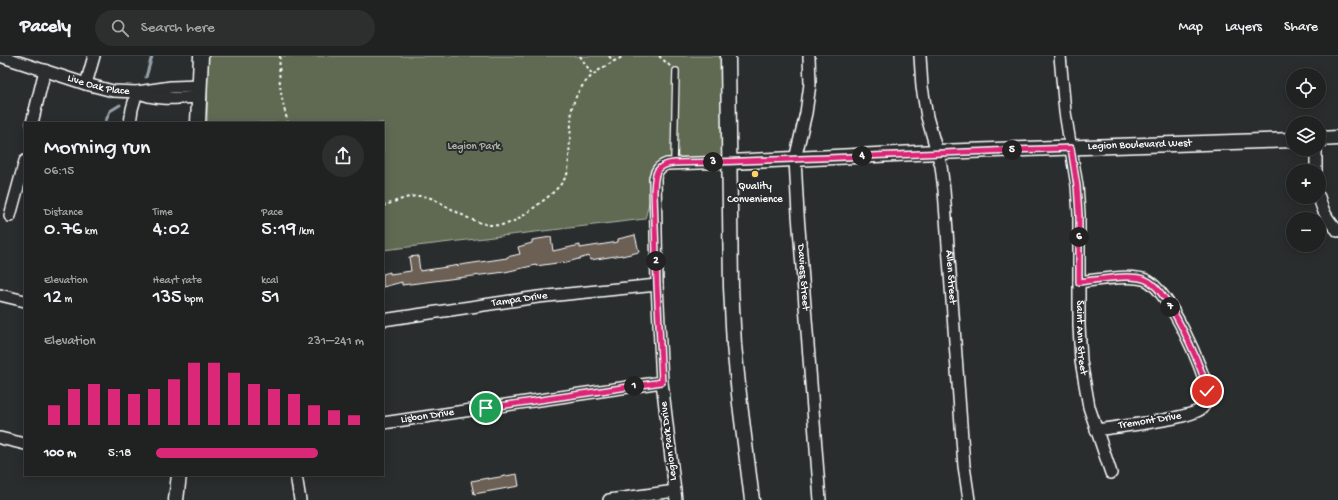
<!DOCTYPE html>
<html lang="en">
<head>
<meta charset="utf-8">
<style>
  :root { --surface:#202222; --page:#2d2f2f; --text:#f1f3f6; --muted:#a2a4a5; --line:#3d3f40; --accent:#db2777 }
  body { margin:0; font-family:"Gochi Hand",sans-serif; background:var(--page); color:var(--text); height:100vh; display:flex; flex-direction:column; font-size:15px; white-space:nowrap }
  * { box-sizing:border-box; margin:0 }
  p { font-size:13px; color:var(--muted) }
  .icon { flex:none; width:22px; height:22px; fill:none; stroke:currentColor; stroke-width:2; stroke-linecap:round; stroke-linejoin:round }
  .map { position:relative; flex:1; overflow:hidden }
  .details { position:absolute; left:24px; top:66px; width:360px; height:354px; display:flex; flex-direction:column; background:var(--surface); border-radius:0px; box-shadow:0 2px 10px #0003,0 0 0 1px var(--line) }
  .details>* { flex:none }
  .tools { position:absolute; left:1286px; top:12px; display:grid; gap:8px }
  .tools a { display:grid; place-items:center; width:40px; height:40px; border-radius:50%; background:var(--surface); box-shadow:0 2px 10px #0003,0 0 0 1px var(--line); font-size:20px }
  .pin { position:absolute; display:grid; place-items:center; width:34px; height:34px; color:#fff; margin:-17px; border:2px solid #fff; border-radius:50%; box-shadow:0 1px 4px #0007 }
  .km { position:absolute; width:20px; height:20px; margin:-10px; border-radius:50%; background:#222; color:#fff; font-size:11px; line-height:20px; text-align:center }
  .round { display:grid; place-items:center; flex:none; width:42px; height:42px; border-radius:21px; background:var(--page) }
  .summary { display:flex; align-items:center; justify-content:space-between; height:68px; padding:0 20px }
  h1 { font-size:22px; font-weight:600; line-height:30px }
  .metrics { display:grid; grid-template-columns:repeat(3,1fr); gap:6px; height:68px; padding:4px 20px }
  .metrics div { display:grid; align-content:center }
  .metrics b { font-size:20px; font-weight:600 }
  .metrics small { font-size:11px; font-weight:400 }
  .metrics p { font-size:11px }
  .chart { height:112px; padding:8px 20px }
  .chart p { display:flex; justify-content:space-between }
  .chart svg { width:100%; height:72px; margin-top:4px; stroke:var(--accent); stroke-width:6 }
  ul { padding:0 20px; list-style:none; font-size:13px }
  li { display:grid; grid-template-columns:64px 48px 1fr; align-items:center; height:30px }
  li i { height:10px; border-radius:5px; background:var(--accent) }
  header { display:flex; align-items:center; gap:24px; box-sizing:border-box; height:56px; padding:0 20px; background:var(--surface); border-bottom:1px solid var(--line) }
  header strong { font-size:19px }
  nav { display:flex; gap:22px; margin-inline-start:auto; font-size:14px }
  .search { width:280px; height:36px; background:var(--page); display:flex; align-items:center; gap:10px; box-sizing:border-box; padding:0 14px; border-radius:22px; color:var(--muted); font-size:15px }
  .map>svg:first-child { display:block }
  .park { fill:#606b52; stroke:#b0b5a8 }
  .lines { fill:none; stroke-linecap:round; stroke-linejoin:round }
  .stream { stroke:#95a2ab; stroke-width:3 }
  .building { fill:#6c5e53; stroke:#fff }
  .service-casing { stroke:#fff; stroke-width:8 }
  .minor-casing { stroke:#fff; stroke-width:14 }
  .tertiary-casing { stroke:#fff; stroke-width:17 }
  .path { stroke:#fff; stroke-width:2; stroke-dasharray:3 3; stroke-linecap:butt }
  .service { stroke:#2a2d2e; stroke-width:5.5 }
  .minor { stroke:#2a2d2e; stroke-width:11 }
  .tertiary { stroke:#2a2d2e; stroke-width:14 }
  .route-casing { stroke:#fff; stroke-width:8 }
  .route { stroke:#db2777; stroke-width:5 }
  .poi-dot { fill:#ffd166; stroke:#2a2d2e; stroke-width:1.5 }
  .labels { text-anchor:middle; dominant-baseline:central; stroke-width:4; stroke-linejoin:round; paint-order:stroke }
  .street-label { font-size:11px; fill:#fff; stroke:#2a2d2e }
  .park-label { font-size:11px; fill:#b0b5a8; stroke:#2a2d2e }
  .poi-label { font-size:11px; fill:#fff; stroke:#2a2d2e }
</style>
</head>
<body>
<header>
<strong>Pacely</strong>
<div class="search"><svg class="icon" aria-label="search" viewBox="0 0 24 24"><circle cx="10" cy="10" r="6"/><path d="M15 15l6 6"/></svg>Search here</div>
<nav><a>Map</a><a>Layers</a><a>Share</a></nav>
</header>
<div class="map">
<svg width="1338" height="444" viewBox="0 0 1338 444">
  <rect width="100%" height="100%" fill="#2a2d2e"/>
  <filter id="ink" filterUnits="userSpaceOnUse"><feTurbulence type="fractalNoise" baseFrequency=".025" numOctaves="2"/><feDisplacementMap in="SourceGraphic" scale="8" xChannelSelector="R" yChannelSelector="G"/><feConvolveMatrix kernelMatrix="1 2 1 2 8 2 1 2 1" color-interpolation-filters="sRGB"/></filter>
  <g filter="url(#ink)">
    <path class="park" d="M 208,0 L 728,0 L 730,106 L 657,115 L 645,163 L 383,194 L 383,67 L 207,67 Z"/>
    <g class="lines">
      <path class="stream" d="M 146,21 L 152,0
        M 105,67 L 110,55 L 120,49"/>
    </g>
    <path class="building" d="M 635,179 L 639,196 L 622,200 L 622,199 L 590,204 L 589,200 L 564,207 L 564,206 L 536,210 L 536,209 L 505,216 L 402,229 L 402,226 L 383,231 L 383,218 L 390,216 L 390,218 L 411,215 L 409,201 L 418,200 L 420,215 L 507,202 L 507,201 L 520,198 L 518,191 L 532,187 L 532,184 L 551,181 L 553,195 L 580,189 L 580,192 L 618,186 L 618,183 Z
      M 517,418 L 519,430 L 474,438 L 471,425 L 488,422 L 488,423 Z"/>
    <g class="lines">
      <g class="service-casing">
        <path id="service" d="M 674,107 L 676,15"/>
      </g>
      <g class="minor-casing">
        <g id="minor">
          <path id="s1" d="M 0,0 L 86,28 L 113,35 L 137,36 L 171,31 L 200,30"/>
          <path id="s2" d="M 809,0 L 810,28 L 806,57 L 795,103 L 798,159 L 820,444"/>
          <path id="s3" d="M 920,0 L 922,31 L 927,61 L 941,110 L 944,134 L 964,410 L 969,444"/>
          <path id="s4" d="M 1060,0 L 1065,56 L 1077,130 L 1079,158 L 1079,270 L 1081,305 L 1089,351 L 1111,417"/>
          <path d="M 86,28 L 94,0"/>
          <path d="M 32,67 L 45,14"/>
          <path d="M 130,67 L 132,53 L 137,36 C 157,45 178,42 200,41"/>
          <path d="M 1316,93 L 1316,115"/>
          <path d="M 1319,141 C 1323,156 1327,163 1338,175"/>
          <path d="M 10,160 L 25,105"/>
          <path d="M 1079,226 C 1095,224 1134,217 1148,225 C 1169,236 1204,312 1207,336 C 1208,341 1206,348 1202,352 C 1192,363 1115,371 1096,374"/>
          <path d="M 0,239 L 25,245"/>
          <path id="s5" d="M 383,264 L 538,241 L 657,229"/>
          <path id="s6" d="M 383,367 L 662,326"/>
          <path d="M 0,382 L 25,388"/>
          <path d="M 296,419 L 300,444"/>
          <path d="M 609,444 L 675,435"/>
          <path d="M 676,444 L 662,326 L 657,229 L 655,122 C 657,114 659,111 667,108 L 730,106"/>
        </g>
      </g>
      <g class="tertiary-casing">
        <g id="tertiary">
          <path d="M 728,0 L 731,231 L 734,289 L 740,348 L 752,444"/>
          <path d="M 198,67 L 201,0"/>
          <path d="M 1319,83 L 1338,82"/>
          <path id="s7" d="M 730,106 L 937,96 L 1293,84"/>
          <path d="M 176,444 L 179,419"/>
        </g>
      </g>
      <path class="path" d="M 280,0 C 278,26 281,42 288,67
        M 580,0 L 592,18
        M 609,0 L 613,5
        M 659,0 L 671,11
        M 383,150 C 394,146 410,139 421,140 C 430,140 439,146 446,150 C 466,161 489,176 512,166 C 520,162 528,156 535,151 C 548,141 562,131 568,116 L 572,52 C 580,23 599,13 624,0"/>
      <use href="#service" class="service"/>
      <use href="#minor" class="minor"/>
      <use href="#tertiary" class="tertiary"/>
    </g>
  </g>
  <g class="lines" filter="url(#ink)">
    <g class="route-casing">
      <path id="route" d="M 486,352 L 662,326 L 657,229 L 654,136 C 655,119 654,109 674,107 C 807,104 939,96 1071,92 L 1077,130 L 1079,158 L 1079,226 C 1096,224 1131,217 1146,224 C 1166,232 1192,291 1200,312 C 1203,319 1205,327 1207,335"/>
    </g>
    <use href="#route" class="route"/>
  </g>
  <circle class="poi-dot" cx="755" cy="118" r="4"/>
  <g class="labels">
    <g class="street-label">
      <text stroke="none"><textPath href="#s1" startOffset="103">Live Oak Place</textPath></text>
      <text stroke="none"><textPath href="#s7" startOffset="410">Legion Boulevard West</textPath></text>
      <text stroke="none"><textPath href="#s2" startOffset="223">Daviess Street</textPath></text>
      <text stroke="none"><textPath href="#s3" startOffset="224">Allen Street</textPath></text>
      <text stroke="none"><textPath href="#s5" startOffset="138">Tampa Drive</textPath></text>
      <text stroke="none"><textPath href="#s4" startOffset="283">Saint Ann Street</textPath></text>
      <text stroke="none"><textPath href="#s6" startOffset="45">Lisbon Drive</textPath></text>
      <text transform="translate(1150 365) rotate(-9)">Tremont Drive</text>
      <text transform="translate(669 385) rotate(-97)">Legion Park Drive</text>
    </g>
    <g class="park-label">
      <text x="474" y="91">Legion Park</text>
    </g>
    <g class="poi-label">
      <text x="755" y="131">Quality<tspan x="755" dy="13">Convenience</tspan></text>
    </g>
  </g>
</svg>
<div class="tools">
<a><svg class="icon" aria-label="locate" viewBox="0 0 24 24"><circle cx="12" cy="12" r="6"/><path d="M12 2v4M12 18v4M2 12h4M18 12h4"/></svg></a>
<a><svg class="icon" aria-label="layers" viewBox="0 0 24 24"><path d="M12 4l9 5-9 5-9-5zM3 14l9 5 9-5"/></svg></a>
<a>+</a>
<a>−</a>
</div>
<div class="pin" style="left:486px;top:352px;background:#1e9e55"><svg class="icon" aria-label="arrive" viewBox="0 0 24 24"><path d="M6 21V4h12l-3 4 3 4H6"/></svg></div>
<div class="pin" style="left:1207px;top:335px;background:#d93025"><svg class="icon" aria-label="check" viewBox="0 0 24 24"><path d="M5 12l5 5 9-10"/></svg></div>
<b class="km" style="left:634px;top:330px">1</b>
<b class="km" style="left:656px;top:205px">2</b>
<b class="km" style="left:713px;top:106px">3</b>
<b class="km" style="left:862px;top:100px">4</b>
<b class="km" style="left:1012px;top:94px">5</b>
<b class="km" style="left:1079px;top:181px">6</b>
<b class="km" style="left:1170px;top:251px">7</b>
<section class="details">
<div class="summary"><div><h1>Morning run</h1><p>06:15</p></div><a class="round"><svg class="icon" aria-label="share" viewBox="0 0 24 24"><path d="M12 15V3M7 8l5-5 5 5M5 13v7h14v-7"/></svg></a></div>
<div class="metrics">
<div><p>Distance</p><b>0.76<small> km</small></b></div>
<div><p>Time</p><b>4:02</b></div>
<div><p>Pace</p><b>5:19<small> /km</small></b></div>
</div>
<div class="metrics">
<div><p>Elevation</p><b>12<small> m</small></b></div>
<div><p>Heart rate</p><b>135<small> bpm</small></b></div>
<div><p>kcal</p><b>51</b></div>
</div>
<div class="chart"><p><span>Elevation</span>231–241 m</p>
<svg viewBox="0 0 160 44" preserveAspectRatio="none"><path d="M5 44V32M15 44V22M25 44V19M35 44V22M45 44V25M55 44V22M65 44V16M75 44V6M85 44V6M95 44V12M105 44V19M115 44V22M125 44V25M135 44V32M145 44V35M155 44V38"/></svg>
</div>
<ul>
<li><b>100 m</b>5:18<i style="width:78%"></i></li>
</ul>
</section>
</div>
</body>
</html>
